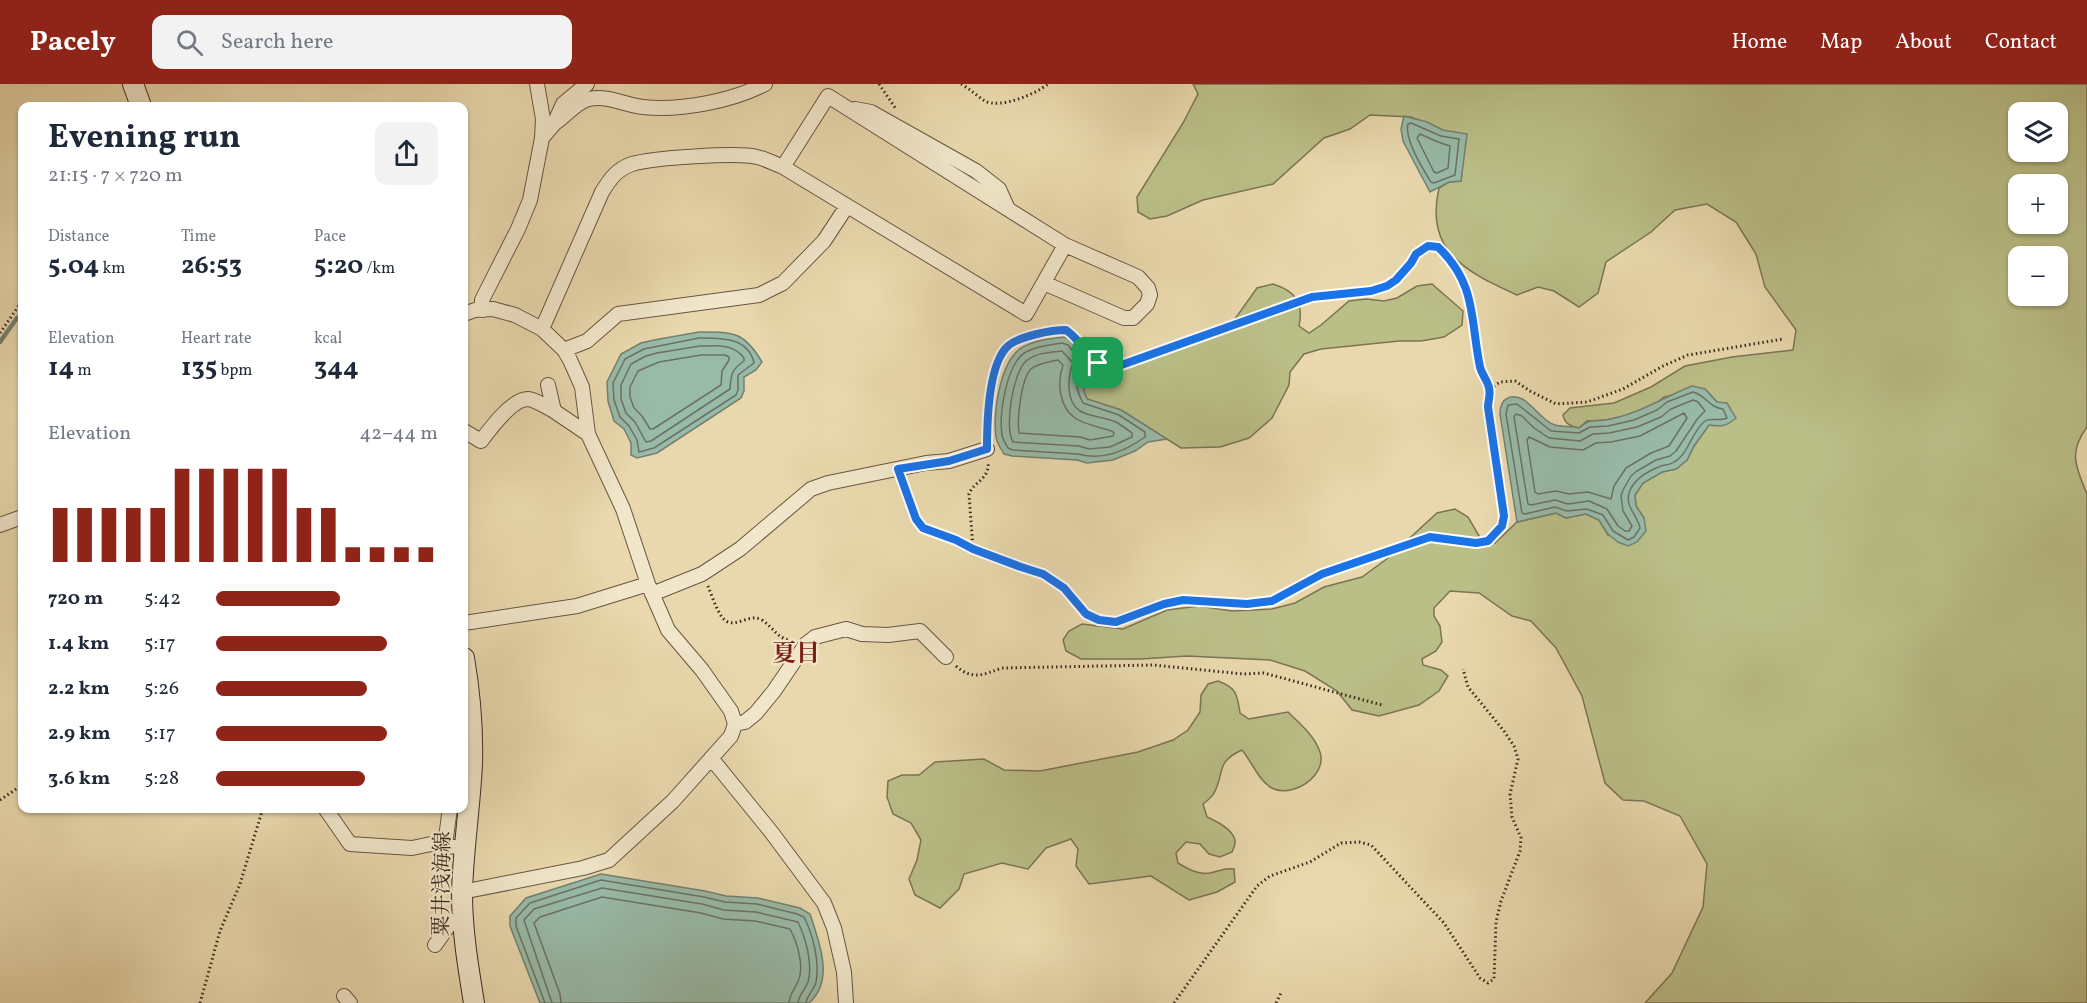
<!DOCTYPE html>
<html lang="en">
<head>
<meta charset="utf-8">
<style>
  :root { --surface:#fff; --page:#f2f2f3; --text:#1f2937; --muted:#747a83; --accent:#8f2418 }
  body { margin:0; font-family:Vollkorn,"Noto Serif JP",serif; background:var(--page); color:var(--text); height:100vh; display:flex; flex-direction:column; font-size:22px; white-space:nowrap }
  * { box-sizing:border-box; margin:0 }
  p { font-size:20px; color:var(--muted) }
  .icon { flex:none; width:33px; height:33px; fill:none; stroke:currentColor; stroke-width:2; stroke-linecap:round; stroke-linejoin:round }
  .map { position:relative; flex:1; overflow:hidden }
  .panel { position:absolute; left:18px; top:18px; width:450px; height:711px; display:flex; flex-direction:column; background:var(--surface); border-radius:12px; box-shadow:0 2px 4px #0004 }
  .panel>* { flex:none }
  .buttons { position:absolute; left:2008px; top:18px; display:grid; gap:12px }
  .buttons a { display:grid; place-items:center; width:60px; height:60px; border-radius:12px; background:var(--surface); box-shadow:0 2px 4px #0004; font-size:30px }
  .pin { position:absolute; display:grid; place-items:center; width:51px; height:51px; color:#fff; margin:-26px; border-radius:12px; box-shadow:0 3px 9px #0006 }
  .round { display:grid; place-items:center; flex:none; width:63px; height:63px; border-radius:12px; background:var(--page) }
  .headline { display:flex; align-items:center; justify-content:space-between; height:102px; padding:0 30px }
  h1 { font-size:33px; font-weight:700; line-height:45px }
  .figures { display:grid; grid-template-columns:repeat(3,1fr); gap:9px; height:102px; padding:6px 30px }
  .figures div { display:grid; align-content:center }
  .figures b { font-size:26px; font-weight:700 }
  .figures small { font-size:16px; font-weight:400 }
  .figures p { font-size:16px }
  .chart { height:168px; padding:12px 30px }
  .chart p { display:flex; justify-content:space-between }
  .chart svg { width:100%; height:108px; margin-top:6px; stroke:var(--accent); stroke-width:6 }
  ul { padding:0 30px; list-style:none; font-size:20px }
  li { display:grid; grid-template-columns:96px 72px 1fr; align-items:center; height:45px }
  li i { height:15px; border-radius:8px; background:var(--accent) }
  header { display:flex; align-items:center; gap:36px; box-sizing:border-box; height:84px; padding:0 30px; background:var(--accent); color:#fff }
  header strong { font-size:28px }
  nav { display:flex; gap:33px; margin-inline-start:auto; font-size:21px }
  .search { width:420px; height:54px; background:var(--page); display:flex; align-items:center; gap:15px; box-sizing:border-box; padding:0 21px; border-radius:12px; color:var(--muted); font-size:22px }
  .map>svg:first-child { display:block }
  .green { fill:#babe87; stroke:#7b7453; stroke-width:1.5; fill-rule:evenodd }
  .water { fill:#98baa8; stroke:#738071; stroke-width:1.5 }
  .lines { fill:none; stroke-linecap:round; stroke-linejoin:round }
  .shore { stroke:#6a7264; stroke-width:1.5 }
  .stream { stroke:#738071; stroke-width:4.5 }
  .street-casing { stroke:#675642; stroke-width:16 }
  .secondary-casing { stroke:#3c2a1f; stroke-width:22 }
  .path { stroke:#3c2a1f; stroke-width:3; stroke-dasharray:1.5 3; stroke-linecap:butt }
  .street { stroke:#f1e6ca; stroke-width:14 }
  .secondary { stroke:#f1e6ca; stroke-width:20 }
  .route-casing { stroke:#fff; stroke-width:12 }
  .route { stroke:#1a73e8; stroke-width:8 }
  .labels { text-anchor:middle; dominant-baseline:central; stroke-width:4.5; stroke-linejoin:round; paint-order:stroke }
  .street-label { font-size:21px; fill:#3c2a1f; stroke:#f1e6ca }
  .quarter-label { font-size:24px; font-weight:bold; fill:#7a1f14; stroke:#f1e6ca }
</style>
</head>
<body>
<header>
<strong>Pacely</strong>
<div class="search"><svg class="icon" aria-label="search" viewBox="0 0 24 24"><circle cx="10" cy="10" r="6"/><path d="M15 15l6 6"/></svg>Search here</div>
<nav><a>Home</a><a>Map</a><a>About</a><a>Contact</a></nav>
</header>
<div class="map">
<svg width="2087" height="919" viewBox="0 0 2087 919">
  <rect width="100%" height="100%" fill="#e9d8ad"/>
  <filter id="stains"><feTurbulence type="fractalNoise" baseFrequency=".00333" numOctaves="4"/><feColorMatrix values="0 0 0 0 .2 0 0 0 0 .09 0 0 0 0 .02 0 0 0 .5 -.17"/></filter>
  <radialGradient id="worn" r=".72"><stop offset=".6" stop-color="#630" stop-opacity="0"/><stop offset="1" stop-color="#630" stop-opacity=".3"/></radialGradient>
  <path class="green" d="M 1193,0 L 2087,0 L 2087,343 C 2068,368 2076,384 2087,410 L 2087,919 L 1645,919 L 1672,889 L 1703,823 L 1707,780 L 1680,732 L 1644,717 L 1623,716 L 1605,699 L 1582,612 L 1556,564 L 1531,537 L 1512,532 L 1479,509 L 1450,507 L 1434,524 L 1434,532 L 1440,542 L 1442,558 L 1436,567 L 1422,575 L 1423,581 L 1441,586 L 1448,592 L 1439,607 L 1419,621 L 1379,632 L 1352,626 L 1337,607 L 1305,587 L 1270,576 L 1187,572 L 1141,575 L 1081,575 L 1066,567 L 1063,556 L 1069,547 L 1082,540 L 1123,545 L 1167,526 L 1199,522 L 1232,527 L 1272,525 L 1295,519 L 1324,503 L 1362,493 L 1388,474 L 1437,429 L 1455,425 L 1468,433 L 1482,457 L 1495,459 L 1517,438 L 1556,429 L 1566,434 L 1586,430 L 1599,436 L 1608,451 L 1644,434 L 1636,422 L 1635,411 L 1643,399 L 1662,388 L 1676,385 L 1687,376 L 1694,362 L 1709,341 L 1717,318 L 1705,305 L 1664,313 L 1654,321 L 1632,331 L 1606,336 L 1587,337 L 1579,344 C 1570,342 1565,340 1563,331 L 1570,324 L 1614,319 L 1651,303 L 1685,282 L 1732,273 L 1793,266 L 1796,246 L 1765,203 L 1756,170 L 1736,138 L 1707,120 L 1675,126 L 1651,148 L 1606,178 L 1598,209 L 1579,223 L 1554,207 L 1538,203 L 1517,211 C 1467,188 1424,168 1439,104 L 1449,98 L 1461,97 L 1463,75 L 1443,46 L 1411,33 L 1370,31 L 1350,45 L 1324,54 L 1273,100 L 1203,116 L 1167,132 L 1150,135 L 1138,128 L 1137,113 L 1183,39 L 1198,10 ZM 2019,28 L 2058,28 L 2058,68 L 2019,68 ZM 2019,100 L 2058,100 L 2058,140 L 2019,140 ZM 2019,172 L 2058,172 L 2058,212 L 2019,212 Z
    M 1273,200 C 1295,207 1304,218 1299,242 L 1309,249 L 1321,241 L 1349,217 L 1366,215 L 1384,217 L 1397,214 L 1417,202 L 1432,200 L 1463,227 L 1462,241 L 1444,253 L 1421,257 L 1399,257 L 1321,265 L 1304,270 L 1290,288 L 1289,301 L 1272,334 L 1249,354 L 1220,363 L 1181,364 L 1121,326 L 1087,315 L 1082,304 L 1083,291 L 1108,277 L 1143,274 L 1230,242 L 1257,204 Z
    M 1218,597 C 1237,604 1237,610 1240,629 L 1249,635 L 1288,628 C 1300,640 1314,651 1320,668 C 1328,692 1291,716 1270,703 C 1257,694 1252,678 1242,666 C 1215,678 1225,689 1214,709 C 1212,713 1207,717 1203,720 L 1207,733 C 1216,737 1236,747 1235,759 C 1235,762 1233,765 1232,768 L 1220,773 L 1209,770 L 1200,760 L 1186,758 L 1176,769 L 1178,779 C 1188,785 1198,791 1210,789 C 1219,787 1224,784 1234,785 L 1235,798 L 1217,808 L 1189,816 L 1151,792 L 1089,800 L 1076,782 L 1078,765 L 1071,755 L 1046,764 L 1028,785 L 1002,779 L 964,790 L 959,805 L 940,824 L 915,811 L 909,795 L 917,776 L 921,756 L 911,739 L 893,730 L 887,713 L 888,697 L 902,691 L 919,691 L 935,678 L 984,675 L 1004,686 L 1040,687 L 1138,668 L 1173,656 L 1188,646 L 1200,628 L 1201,611 L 1208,600 Z"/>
  <path class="water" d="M 1404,32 L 1427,38 L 1443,46 L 1467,50 L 1461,97 L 1449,98 L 1430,108 L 1403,57 L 1401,45 Z
    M 699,248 C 733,248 744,247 762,278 L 756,286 L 744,293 L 744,307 L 741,314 L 657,369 L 637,374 L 631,371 L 631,359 L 624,345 L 614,337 L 608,317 L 607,298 L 621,270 L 641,259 L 654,256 Z
    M 1064,253 C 1076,258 1083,269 1090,280 C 1082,293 1081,301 1087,315 L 1121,326 L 1167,355 L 1148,358 L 1135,367 L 1113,376 L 1087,379 L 1077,376 L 1012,372 L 1004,370 C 1001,365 997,359 996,353 C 993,329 1000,275 1023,263 C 1035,256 1050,255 1064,253 Z
    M 1692,302 L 1705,305 L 1717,318 L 1727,319 L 1736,334 C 1727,342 1721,343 1709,341 L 1694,362 L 1687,376 L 1676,385 L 1662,388 L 1643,399 L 1635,411 L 1636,422 L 1644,434 L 1646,447 L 1637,458 L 1628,462 L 1618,458 L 1608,450 L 1599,436 L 1586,430 L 1566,434 L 1556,429 L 1517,438 L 1500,330 C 1500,324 1501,317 1508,314 C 1526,306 1539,337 1555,341 C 1562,343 1571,342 1579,344 C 1590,334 1592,338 1605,336 C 1637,331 1662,314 1692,302 Z
    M 601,790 L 705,807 L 726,812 L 758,814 L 800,824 L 810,830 C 819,858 835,896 809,919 L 540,919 L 510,842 L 510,832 L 526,814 Z"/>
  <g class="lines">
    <path class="shore" d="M 1411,39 L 1441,52 L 1459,55 L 1455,91 L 1434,99 L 1431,98 C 1423,85 1404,55 1408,40 Z
      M 1420,50 L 1438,58 L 1450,62 L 1448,84 L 1437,89 L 1434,88 L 1417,54 Z
      M 699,254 C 721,254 748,253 754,279 L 738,291 L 738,306 L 736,311 L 654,364 L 639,368 L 637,356 L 629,342 L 620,333 L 614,316 L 613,299 L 625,275 L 644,265 Z
      M 1062,259 L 1068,261 L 1082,279 C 1076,296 1074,302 1083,319 L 1119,331 L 1145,348 L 1145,353 C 1125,367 1103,377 1078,370 L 1013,366 L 1008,364 C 1006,360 1003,356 1002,351 C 999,331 1006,279 1026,268 C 1036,262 1050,261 1062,259 Z
      M 700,262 C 716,262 733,259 744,274 L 744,277 C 731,286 731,291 730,305 L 651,357 L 646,358 L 635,338 L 626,329 L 621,315 L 621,301 L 631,280 L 646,272 L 657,269 Z
      M 1062,267 L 1073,279 C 1068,293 1065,317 1080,327 C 1091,333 1105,333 1116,338 C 1121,341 1127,345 1132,349 L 1132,353 L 1110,363 L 1089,365 L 1079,362 L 1013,358 C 1004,343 1013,289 1026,277 C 1035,269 1051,268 1062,267 Z
      M 701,271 L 725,271 L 729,273 L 729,276 L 722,287 L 721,301 L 653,345 L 650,345 L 642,332 L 634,324 L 630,313 L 630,303 L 638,287 L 659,278 Z
      M 1058,276 L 1063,281 C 1057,298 1059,323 1075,334 C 1085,341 1100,343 1112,347 L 1114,349 L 1113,352 L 1090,356 L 1080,353 L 1019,349 C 1017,335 1021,295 1031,285 C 1038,279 1050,278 1058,276 Z
      M 1693,308 C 1707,312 1708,323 1723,325 L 1727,334 C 1719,338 1711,333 1705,337 C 1691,348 1689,370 1674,378 C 1670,381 1665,381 1661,382 C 1648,387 1633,396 1629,409 C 1625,423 1638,432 1640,444 L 1634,453 L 1628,456 L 1613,447 L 1603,431 L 1587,425 L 1567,427 L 1555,423 L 1525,430 L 1522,429 L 1506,330 L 1508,321 L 1517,320 L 1551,347 L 1579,349 L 1590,343 L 1608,342 L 1634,336 L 1657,326 L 1667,318 Z
      M 1693,316 L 1698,318 L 1705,327 L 1698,334 L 1676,367 L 1670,372 L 1656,376 L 1637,387 L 1631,392 L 1623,406 L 1621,412 L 1623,427 L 1632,442 L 1629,447 L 1625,447 L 1618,442 L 1607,425 L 1589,417 L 1568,420 L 1555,416 L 1531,421 L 1528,420 L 1514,333 L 1516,330 L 1522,332 L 1534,344 L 1549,354 L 1580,357 L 1593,350 L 1609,349 L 1637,343 L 1661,333 L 1671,325 Z
      M 1684,329 L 1687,334 L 1669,362 L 1651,369 L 1626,384 L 1614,402 L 1611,415 L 1588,408 L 1569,410 L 1556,407 L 1538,410 L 1535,408 L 1527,356 L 1529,353 L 1550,363 L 1583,366 L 1596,359 L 1611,358 L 1640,352 Z
      M 545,919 L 516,842 L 516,834 L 530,819 L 601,796 L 704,813 L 725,818 L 757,820 L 797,830 L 804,833 C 813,851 820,878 816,898 C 814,906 807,911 806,919
      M 552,919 L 524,836 L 534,825 L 602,804 L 702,820 L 724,826 L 756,828 L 798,838 C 806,855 813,880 808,898 C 805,906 799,910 798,919
      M 561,919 L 560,910 L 534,839 L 540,833 L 602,813 L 701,829 L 723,835 L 755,837 L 790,845 C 797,858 805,883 798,897 C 795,905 790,909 789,919"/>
    <path class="stream" d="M 0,258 L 17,234"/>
    <g class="street-casing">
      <path id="street" d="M 537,0 L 543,35 L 542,54
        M 855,25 L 871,28 L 976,87 L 999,105 L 1008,125
        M 555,39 C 566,32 576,18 589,15 C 608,11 625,21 643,23 C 681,27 732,17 765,0
        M 783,83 L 828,12 L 1065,161 L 1138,193 L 1148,204 L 1150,211 L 1147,220 L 1133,234 L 1124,234 L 1044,199
        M 483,226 L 482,216 L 485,210 L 518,145 L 530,116 L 542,54 L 554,40 L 563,20 L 587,0
        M 542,245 L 602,108 C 610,95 617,85 632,80 C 651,74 739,68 757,73 C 766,75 775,80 783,83 L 1026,230 L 1065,161
        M 564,266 L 587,257 L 618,230 L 759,211 L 783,199 L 824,157 L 847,122
        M 548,301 L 554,327 L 588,350
        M 464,347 L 481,357 C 490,345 512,315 528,315 C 536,316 547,323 554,327
        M 0,441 L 22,433
        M 652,510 L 702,490 L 740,465 L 811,405 L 828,399 L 926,379 L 949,377 L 987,365
        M 464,539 L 577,522 L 648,500
        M 735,640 L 745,638 L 756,629 L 774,607 L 806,560 L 815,553 L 846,545 L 862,550 L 888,551 L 920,547 L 946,573
        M 711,674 L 772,749 L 824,819 L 834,844 L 844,888 L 846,919
        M 325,724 L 350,760 L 412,764 L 431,760 L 466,764
        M 445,761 L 450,724
        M 462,808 L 583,784 L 609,776 L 673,717 L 731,652 L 735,640 L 731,627 L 702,586 L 668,546 L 648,500 L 623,425 L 588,350 L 582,303 L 570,276 L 564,266 L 542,245 L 515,231 L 493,225 L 475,226 L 464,230
        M 435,861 L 452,837 L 463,836
        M 344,912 L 350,919"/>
    </g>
    <g class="secondary-casing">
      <path id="secondary" d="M 133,0 L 141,22
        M 464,574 C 470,609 473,644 472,680 C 470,723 463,766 462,809 C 462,846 468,882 474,919"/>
    </g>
    <path class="path" d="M 879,0 L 896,25
      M 961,0 C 970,5 977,12 985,17 C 1000,25 1036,10 1048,0
      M 0,249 L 22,217
      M 1490,305 L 1500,298 L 1515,297 L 1530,307 L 1556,320 L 1587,318 L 1623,305 L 1663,282 L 1688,271 L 1783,255
      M 902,398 L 916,435 L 923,444 L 956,456 L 973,465 L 1021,483 L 1043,490 L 1064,504 L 1086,530 L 1099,536 L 1116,539 L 1164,520 L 1183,516 L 1247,520 L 1272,517 L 1322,490 L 1430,453 L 1476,459 L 1488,457 L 1502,442 L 1504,432 L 1488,323 C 1489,317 1491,310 1489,304 C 1488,297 1482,291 1480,283 C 1470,235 1477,200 1438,163 C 1408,162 1409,196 1383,204 C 1359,210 1334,207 1311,213 C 1289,219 1267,229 1246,236 C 1202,252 1157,268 1113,283 C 1094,283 1082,257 1067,246 C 1052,246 1019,252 1008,262 C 990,279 988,329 987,352
      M 973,465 L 969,410 C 974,397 989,396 988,379
      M 708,502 C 712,512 716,525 722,533 C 733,548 748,528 762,536 C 774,544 777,555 793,557
      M 956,582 C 973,597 984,590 1002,584 L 1153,581 L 1243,590 L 1264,589 L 1382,621
      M 0,716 L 22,701
      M 200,919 L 220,847 L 240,800 L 263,724
      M 1174,919 L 1257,802 L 1270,792 L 1310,778 L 1341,759 L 1359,758 L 1371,761 L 1444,839 L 1480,894 L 1488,899 L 1494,895 L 1496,838 L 1501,817 L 1520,767 L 1521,754 L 1512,733 L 1510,710 L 1518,675 L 1514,662 L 1504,647 L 1468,603 L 1463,585
      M 1276,919 L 1281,909"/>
    <use href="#street" class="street"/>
    <use href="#secondary" class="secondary"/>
  </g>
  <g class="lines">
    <g class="route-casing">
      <path id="route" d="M 1428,162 L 1438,163 C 1477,200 1470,235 1480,283 C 1482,291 1488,297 1489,304 C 1491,310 1488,317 1488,323 L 1504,432 L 1502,442 L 1488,457 L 1476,459 L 1430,453 L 1322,490 L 1272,517 L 1247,520 L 1183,516 L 1164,520 L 1116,538 L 1099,536 L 1086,530 L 1064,504 L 1043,490 L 1021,483 L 973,465 L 956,456 L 923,444 L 916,435 L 898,385 L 949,377 L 987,365 C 987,339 988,280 1008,262 C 1019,252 1052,246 1066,246 C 1082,257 1094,282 1113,284 L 1312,213 L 1371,207 L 1387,202 L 1396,196 L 1411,179 L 1416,170 Z"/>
    </g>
    <use href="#route" class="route"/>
  </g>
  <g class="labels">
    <g class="street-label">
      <text transform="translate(443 800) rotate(-89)">粟井浅海線</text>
    </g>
    <g class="quarter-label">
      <text x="796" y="571">夏目</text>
    </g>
  </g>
  <rect width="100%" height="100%" filter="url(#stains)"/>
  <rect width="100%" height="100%" fill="url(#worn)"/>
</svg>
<div class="buttons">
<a><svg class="icon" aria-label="layers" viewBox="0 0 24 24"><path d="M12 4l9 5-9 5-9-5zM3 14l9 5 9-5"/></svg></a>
<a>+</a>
<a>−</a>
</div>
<div class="pin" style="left:1098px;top:279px;background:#1e9e55"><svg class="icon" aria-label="arrive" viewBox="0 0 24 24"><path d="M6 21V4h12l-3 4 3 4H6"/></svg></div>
<section class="panel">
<div class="headline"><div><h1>Evening run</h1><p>21:15 · 7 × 720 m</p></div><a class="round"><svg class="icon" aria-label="share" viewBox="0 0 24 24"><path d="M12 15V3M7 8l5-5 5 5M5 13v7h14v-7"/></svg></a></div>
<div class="figures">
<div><p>Distance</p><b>5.04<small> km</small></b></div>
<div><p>Time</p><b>26:53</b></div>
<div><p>Pace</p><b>5:20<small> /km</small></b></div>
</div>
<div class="figures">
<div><p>Elevation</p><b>14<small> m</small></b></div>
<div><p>Heart rate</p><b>135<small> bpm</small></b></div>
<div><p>kcal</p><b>344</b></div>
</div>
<div class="chart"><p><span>Elevation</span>42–44 m</p>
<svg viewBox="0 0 160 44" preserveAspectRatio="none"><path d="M5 44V22M15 44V22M25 44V22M35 44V22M45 44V22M55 44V6M65 44V6M75 44V6M85 44V6M95 44V6M105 44V22M115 44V22M125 44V38M135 44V38M145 44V38M155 44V38"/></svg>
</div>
<ul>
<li><b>720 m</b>5:42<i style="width:56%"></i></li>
<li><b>1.4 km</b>5:17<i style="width:77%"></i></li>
<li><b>2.2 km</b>5:26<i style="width:68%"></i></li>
<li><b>2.9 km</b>5:17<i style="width:77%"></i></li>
<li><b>3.6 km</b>5:28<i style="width:67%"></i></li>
</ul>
</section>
</div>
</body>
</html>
